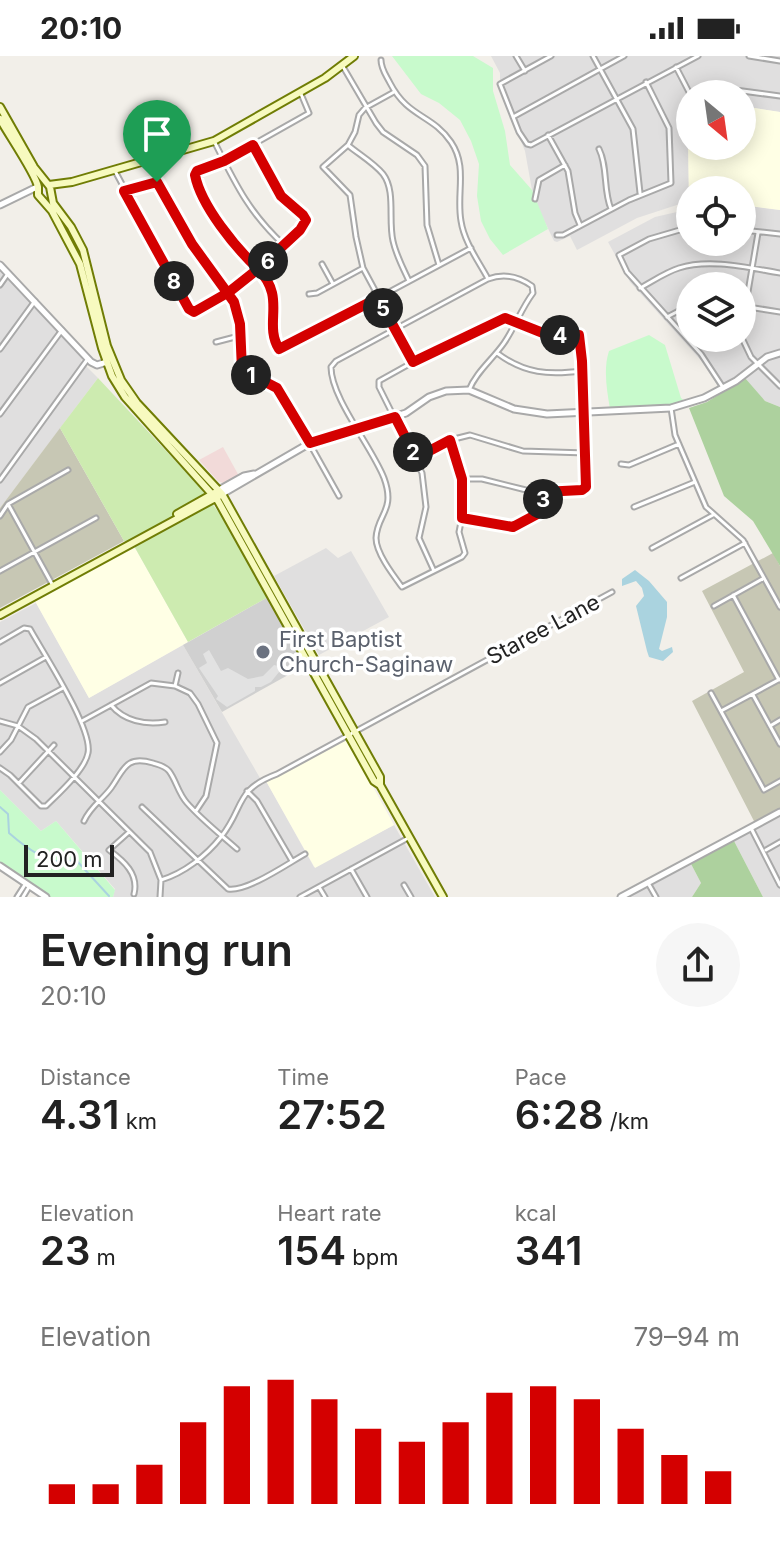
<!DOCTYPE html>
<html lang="en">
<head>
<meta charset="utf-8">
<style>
  :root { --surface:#fff; --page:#f6f6f6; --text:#222; --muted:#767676; --accent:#d40000 }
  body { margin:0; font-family:Inter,sans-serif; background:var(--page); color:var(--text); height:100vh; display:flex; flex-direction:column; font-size:30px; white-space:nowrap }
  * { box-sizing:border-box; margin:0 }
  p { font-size:26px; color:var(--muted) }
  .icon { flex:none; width:44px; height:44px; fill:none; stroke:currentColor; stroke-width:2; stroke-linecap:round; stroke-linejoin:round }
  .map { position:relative; height:841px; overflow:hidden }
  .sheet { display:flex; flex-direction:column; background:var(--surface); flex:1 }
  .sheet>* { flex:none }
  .needle { width:52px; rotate:151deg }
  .controls { position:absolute; left:676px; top:24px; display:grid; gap:16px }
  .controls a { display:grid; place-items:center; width:80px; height:80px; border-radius:50%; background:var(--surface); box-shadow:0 4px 20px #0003; font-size:40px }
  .scale { position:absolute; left:24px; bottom:20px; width:90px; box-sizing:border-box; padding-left:8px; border:4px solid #222; border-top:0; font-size:22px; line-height:28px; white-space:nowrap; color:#222; -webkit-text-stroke:6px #fff; paint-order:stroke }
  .pin { position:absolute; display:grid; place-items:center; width:68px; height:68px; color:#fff; margin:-82px -34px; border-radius:50% 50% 50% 0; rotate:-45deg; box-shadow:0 0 8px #0007 }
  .pin .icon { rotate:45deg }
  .km { position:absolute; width:40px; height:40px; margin:-20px; border-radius:50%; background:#222; color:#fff; font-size:22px; line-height:40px; text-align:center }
  .round { display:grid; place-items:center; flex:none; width:84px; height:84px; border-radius:42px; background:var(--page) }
  .overview { display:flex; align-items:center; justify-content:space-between; height:136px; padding:0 40px }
  h1 { font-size:44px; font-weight:600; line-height:60px }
  .metrics { display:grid; grid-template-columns:repeat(3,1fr); gap:12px; height:136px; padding:8px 40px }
  .metrics div { display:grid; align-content:center }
  .metrics b { font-size:40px; font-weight:600 }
  .metrics small { font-size:22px; font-weight:400 }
  .metrics p { font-size:22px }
  .chart { height:224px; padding:16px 40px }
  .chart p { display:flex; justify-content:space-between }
  .chart svg { width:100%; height:144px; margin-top:8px; stroke:var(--accent); stroke-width:6 }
  .status { display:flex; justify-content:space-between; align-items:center; height:56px; padding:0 40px; background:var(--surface); direction:ltr }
  .status svg { height:22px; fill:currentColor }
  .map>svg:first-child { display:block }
  .residential { fill:#e0dfdf; fill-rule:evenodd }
  .commercial { fill:#f2dad9 }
  .education { fill:#ffffe5 }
  .religious { fill:#d0d0d0 }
  .construction { fill:#c7c7b4 }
  .grass { fill:#cdebb0 }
  .forest { fill:#add19e }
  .park { fill:#c8facc }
  .parking { fill:#e2e2e2 }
  .water { fill:#aad3df }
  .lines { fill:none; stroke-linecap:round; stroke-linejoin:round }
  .stream { stroke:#aad3df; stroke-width:2 }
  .minor-casing { stroke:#a9a9a9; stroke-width:7 }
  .tertiary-casing { stroke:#a9a9a9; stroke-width:9 }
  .secondary-casing { stroke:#707d05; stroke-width:10 }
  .minor { stroke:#fff; stroke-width:3 }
  .tertiary { stroke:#fff; stroke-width:5 }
  .secondary { stroke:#f7fabf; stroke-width:6 }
  .route-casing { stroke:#fff; stroke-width:16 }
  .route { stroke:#d40000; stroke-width:10 }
  .worship-dot { fill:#6b7280; stroke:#fff; stroke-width:3 }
  .labels { text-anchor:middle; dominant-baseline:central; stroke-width:7; stroke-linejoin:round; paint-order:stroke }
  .street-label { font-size:22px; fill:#222; stroke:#fff }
  .worship-label { font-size:22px; fill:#5b616d; stroke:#fff; text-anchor:start }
</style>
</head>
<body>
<div class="status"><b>20:10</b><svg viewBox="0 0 49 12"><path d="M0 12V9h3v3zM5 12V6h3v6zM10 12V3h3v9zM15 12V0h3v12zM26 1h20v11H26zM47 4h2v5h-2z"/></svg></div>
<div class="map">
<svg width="780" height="841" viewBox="0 0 780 841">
  <rect width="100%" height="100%" fill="#f2efe9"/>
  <path class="residential" d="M 491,0 L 780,0 L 780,56 L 742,50 L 742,38 L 690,38 L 690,55 L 684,59 L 688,84 L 689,145 L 637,162 L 577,194 L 570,180 L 557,186 L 554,185 L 541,158 L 532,134 L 525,95 L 500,34 L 500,17 Z
    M 750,150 L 780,154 L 780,351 L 765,345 L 745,323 L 722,338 L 706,310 L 630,226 L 608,186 L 655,161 L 690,153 L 690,186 L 742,186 L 742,154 L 746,154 ZM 690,230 L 742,230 L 742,282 L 690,282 Z
    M 0,213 L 68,285 L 83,302 L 81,305 L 98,322 L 0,452 Z
    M 326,492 L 338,502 L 351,495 L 389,561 L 319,599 L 274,520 Z
    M 36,547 L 89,642 L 183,589 L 260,722 L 266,725 L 314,811 L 394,769 L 435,841 L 113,841 L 115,833 L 56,765 L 41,775 L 0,734 L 0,566 Z
    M 780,760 L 780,841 L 763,841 L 734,785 Z
    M 690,806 L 701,827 L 692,841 L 624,841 Z"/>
  <path class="commercial" d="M 223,391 L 239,420 L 225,428 L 218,425 L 199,404 Z"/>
  <path class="education" d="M 742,50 L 780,56 L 780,154 L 742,149 L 742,134 L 690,134 L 689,145 L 688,84 L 684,59 L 690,55 L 690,90 L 742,90 Z
    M 134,490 L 188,586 L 89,642 L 35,545 Z
    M 346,682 L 394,769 L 315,812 L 266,725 Z"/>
  <path class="religious" d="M 268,541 L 306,609 L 222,656 L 183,589 Z"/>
  <path class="construction" d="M 60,372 L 124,485 L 0,552 L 0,452 Z
    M 773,497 L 780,510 L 780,753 L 755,767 L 692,645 L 744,616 L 702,535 Z"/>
  <path class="grass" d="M 98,322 L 198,429 L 220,458 L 268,541 L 188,586 L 134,490 L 124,485 L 60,372 Z"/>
  <path class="forest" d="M 745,322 L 765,345 L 780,351 L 780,510 L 753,465 L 724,440 L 689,352 L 707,346 Z
    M 729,785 L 734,785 L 763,841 L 692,841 L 701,827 L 690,806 Z"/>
  <path class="park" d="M 392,0 L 473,0 L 493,12 L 493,35 L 505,75 L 510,109 L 532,134 L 548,173 L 503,199 L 490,183 L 481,165 L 477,140 L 479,108 L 471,85 L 460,64 L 439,47 L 421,38 Z
    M 649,279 L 665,289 L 681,342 L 686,346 L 668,350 L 610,353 C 607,335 603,313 609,295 Z
    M 0,734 L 41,775 L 56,765 L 115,834 L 113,841 L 49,841 L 0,808 Z"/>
  <path class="parking" d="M 209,594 L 221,615 L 228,612 L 248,623 L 263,620 L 274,609 L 283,611 L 271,626 L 261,631 L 255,631 L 255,635 L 227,651 L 216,643 L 218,640 L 199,612 L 207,607 L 203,598 Z"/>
  <path class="water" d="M 635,514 L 649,525 L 667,546 L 667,561 L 659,593 L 662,595 L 672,591 L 673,596 L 663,605 L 649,601 L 647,595 L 636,550 L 644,540 L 642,532 L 636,525 L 622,530 L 622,523 Z"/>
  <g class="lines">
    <path class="stream" d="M 0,751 L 8,758 L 9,777 C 25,791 55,814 75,803
      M 77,805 L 109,840"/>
    <g class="minor-casing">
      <path id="minor" d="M 516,0 L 525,15
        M 551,0 L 500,28 L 519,76 L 527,88 L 531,89 L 698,0
        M 593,0 L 633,73 L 640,137
        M 749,0 L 780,5
        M 381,4 C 381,13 386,19 390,27 C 408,62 432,58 451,86 C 468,111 456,137 461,165 C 464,185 477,203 487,221
        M 342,9 L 376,67 L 383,76 L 417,99 L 425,110 L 427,169 L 439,209
        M 676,11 L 690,38
        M 394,36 L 365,52 L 359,59 L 355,76 L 348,89 L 323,111 L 350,139 L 356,181 L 363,212 L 413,305
        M 301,38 L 309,57 L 224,105 L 195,117 L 196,125 L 235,190 L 269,225 L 273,235 L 274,275 L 278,292 L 283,293 L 471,192
        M 697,38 L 720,32 L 780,40
        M 513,61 L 624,0
        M 548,79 L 568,115 L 575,157 L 580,169
        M 214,85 C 235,127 249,157 284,189
        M 349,90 C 360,99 374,107 383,118 C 396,135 388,164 393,185 C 396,199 403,212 409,225
        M 599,93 C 608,111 603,134 611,153
        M 115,115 L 189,253 L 194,256 C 224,241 288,195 305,167 L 303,159 L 281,140 L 253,89
        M 124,135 L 155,125 L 158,127 L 192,188 L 234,246 L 240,268 L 242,314 L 272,328 L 282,338 L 339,440
        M 535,143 L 539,124 L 565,109
        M 690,171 L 649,183 L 619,199 L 627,216 L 701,298 L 722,330
        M 742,174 L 780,178
        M 557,179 L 563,179 L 629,144 L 671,127 L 669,72 L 646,26
        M 322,208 L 333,228
        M 0,229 L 7,219
        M 640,232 C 653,225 666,216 679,212 C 710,202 749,212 780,217
        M 309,238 L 317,237 L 363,212
        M 742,250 L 780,256
        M 667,261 L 690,249
        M 742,271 L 758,177
        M 742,282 L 751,301 L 780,330
        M 216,286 L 239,280
        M 0,293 L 35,245
        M 497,297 C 525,318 549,319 582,315
        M 671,352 L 675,379 L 706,451 L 743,484 L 780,551
        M 0,358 L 62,274
        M 450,384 L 462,423 L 464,451 L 459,476 L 465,497 L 462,501 L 402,531 C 393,519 376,497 376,482 C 377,458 396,455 384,422 C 372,391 331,342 331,311 L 336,305 L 488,223 C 504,217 518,220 532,230 L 533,237 C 521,253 515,271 504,287 C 493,303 476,316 469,334
        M 417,402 L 450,384 L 470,379 L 523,395 L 586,397
        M 621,408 L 629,409 L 679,388
        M 0,424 L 87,304
        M 634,451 L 695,426
        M 0,460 L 8,448
        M 463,462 L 516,471 L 541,456 L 543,436
        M 652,492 L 713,459
        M 0,515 L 96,462
        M 434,515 L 419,482 L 426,451 L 422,417 L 379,331 L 379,325 L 440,291 L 463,284 L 505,262 L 548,279 L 579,279 L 582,305 L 586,431 L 582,434 L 530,435 L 482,423 L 462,423
        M 681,522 L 745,487
        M 52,528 L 8,448 L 68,414
        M 733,539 L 779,624
        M 714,550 L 764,522
        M 0,586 L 24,572 L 30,573 C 44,598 93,673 88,697 C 85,714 58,738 46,750 L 41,750 L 10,719 L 0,712
        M 0,627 L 46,601
        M 175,630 L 178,617
        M 711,637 L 764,734 L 780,725
        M 753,639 L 780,688
        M 111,649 C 124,665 145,669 165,666
        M 721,655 L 780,623
        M 0,665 L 18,670 L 36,683 L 150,796 L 161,824 L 160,841
        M 82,665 L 151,627 L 175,630 L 190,637 L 198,648 L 217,687 L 206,740 L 196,755
        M 770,670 L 780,664
        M 0,696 L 11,684 L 28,651 L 63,632
        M 19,727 L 54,689
        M 247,735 L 257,745 L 292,805
        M 142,751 L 228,833 C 247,836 287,808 305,798
        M 84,765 C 90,751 102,744 111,732 C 124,714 125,699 153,707 C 159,709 165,710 169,715 C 176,724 178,737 187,747 C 202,764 220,778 237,793
        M 751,772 L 780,829
        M 128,777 L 109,794 C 124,805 139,818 134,838
        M 766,794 L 780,786
        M 351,813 L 367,841
        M 161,824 C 184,817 206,800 221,781 C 245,751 234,734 277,718 L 612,536
        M 648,827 L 656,841
        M 404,829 L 411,841
        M 319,831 L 325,841
        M 17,841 L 26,827
        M 23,841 L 29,831
        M 300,841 L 410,781"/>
    </g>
    <g class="tertiary-casing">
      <path id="tertiary" d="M 0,149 L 37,131
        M 0,209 L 91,306 L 97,309 L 107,306
        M 219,434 L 244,420 L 254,418
        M 222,438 L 310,387 L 406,357 L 429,341 L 446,335 L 469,334 L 514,353 L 547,358 L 671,352 L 704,342 L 736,325 L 767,301 L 780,297
        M 0,810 L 46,841
        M 621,841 L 780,756"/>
    </g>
    <g class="secondary-casing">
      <path id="secondary" d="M 0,51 L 34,111 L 50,131 L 53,147 L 71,171 L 83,194 L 107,290 L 121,324 L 137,347 L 222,438 L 380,721 L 380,729
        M 0,63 C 8,78 36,118 38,131
        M 49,129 L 72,126 L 214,85 L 325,22 L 354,0
        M 38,131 L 38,139 L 52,155 L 80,208 L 102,292 L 112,320 L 125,341 L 218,445 L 374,725 L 380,729 L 443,841
        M 177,458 L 216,436
        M 0,559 L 219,440"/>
    </g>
    <use href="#minor" class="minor"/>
    <use href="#tertiary" class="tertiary"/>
    <use href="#secondary" class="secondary"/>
  </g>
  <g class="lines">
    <g class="route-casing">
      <path id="route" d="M 157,126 L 192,188 L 234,246 L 240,268 L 242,314 L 277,332 L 310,387 L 395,361 L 416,402 L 450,384 L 462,423 L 462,462 L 513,471 L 541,456 L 543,436 L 582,434 L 586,431 L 582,305 L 579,279 L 548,279 L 505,262 L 413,306 L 378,242 L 279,293 C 263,267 287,242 258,213 L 300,174 L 306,164 L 303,159 L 281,140 L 253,89 L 224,105 L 197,115 L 195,119 C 201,150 236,192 258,213 L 229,236 L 194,256 L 189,253 L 124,135 L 157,126"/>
    </g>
    <use href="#route" class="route"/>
  </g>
  <circle class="worship-dot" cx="263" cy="596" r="8"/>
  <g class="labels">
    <g class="street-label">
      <text transform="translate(543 573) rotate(-28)">Staree Lane</text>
    </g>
    <g class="worship-label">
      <text x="279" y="583">First Baptist<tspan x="279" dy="25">Church-Saginaw</tspan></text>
    </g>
  </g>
</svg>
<div class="controls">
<a><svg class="needle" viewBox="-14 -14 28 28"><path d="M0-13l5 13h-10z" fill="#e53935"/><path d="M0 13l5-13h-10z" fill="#767676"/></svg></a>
<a><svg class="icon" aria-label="locate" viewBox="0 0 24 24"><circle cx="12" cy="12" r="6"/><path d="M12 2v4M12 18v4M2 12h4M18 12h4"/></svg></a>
<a><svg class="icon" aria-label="layers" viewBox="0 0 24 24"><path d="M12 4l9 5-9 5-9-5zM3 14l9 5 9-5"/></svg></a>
</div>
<div class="scale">200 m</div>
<div class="pin" style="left:157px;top:126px;background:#1e9e55"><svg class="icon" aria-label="arrive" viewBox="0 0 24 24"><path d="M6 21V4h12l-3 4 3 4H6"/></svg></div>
<b class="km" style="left:251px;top:319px">1</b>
<b class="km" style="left:413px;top:396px">2</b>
<b class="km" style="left:543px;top:443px">3</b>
<b class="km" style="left:560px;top:279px">4</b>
<b class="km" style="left:383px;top:252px">5</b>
<b class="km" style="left:268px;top:205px">6</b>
<b class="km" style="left:174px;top:225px">8</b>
</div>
<section class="sheet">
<div class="overview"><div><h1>Evening run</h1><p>20:10</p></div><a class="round"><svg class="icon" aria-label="share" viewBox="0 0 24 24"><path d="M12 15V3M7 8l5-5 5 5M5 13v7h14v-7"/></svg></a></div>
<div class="metrics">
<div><p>Distance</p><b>4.31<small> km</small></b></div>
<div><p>Time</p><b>27:52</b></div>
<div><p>Pace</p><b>6:28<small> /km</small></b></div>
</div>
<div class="metrics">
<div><p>Elevation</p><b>23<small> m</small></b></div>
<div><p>Heart rate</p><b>154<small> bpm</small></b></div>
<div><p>kcal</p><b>341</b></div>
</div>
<div class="chart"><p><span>Elevation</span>79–94 m</p>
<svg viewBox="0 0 160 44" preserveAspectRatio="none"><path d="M5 44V38M15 44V38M25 44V32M35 44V19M45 44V8M55 44V6M65 44V12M75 44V21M85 44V25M95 44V19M105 44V10M115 44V8M125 44V12M135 44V21M145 44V29M155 44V34"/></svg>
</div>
</section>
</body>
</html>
